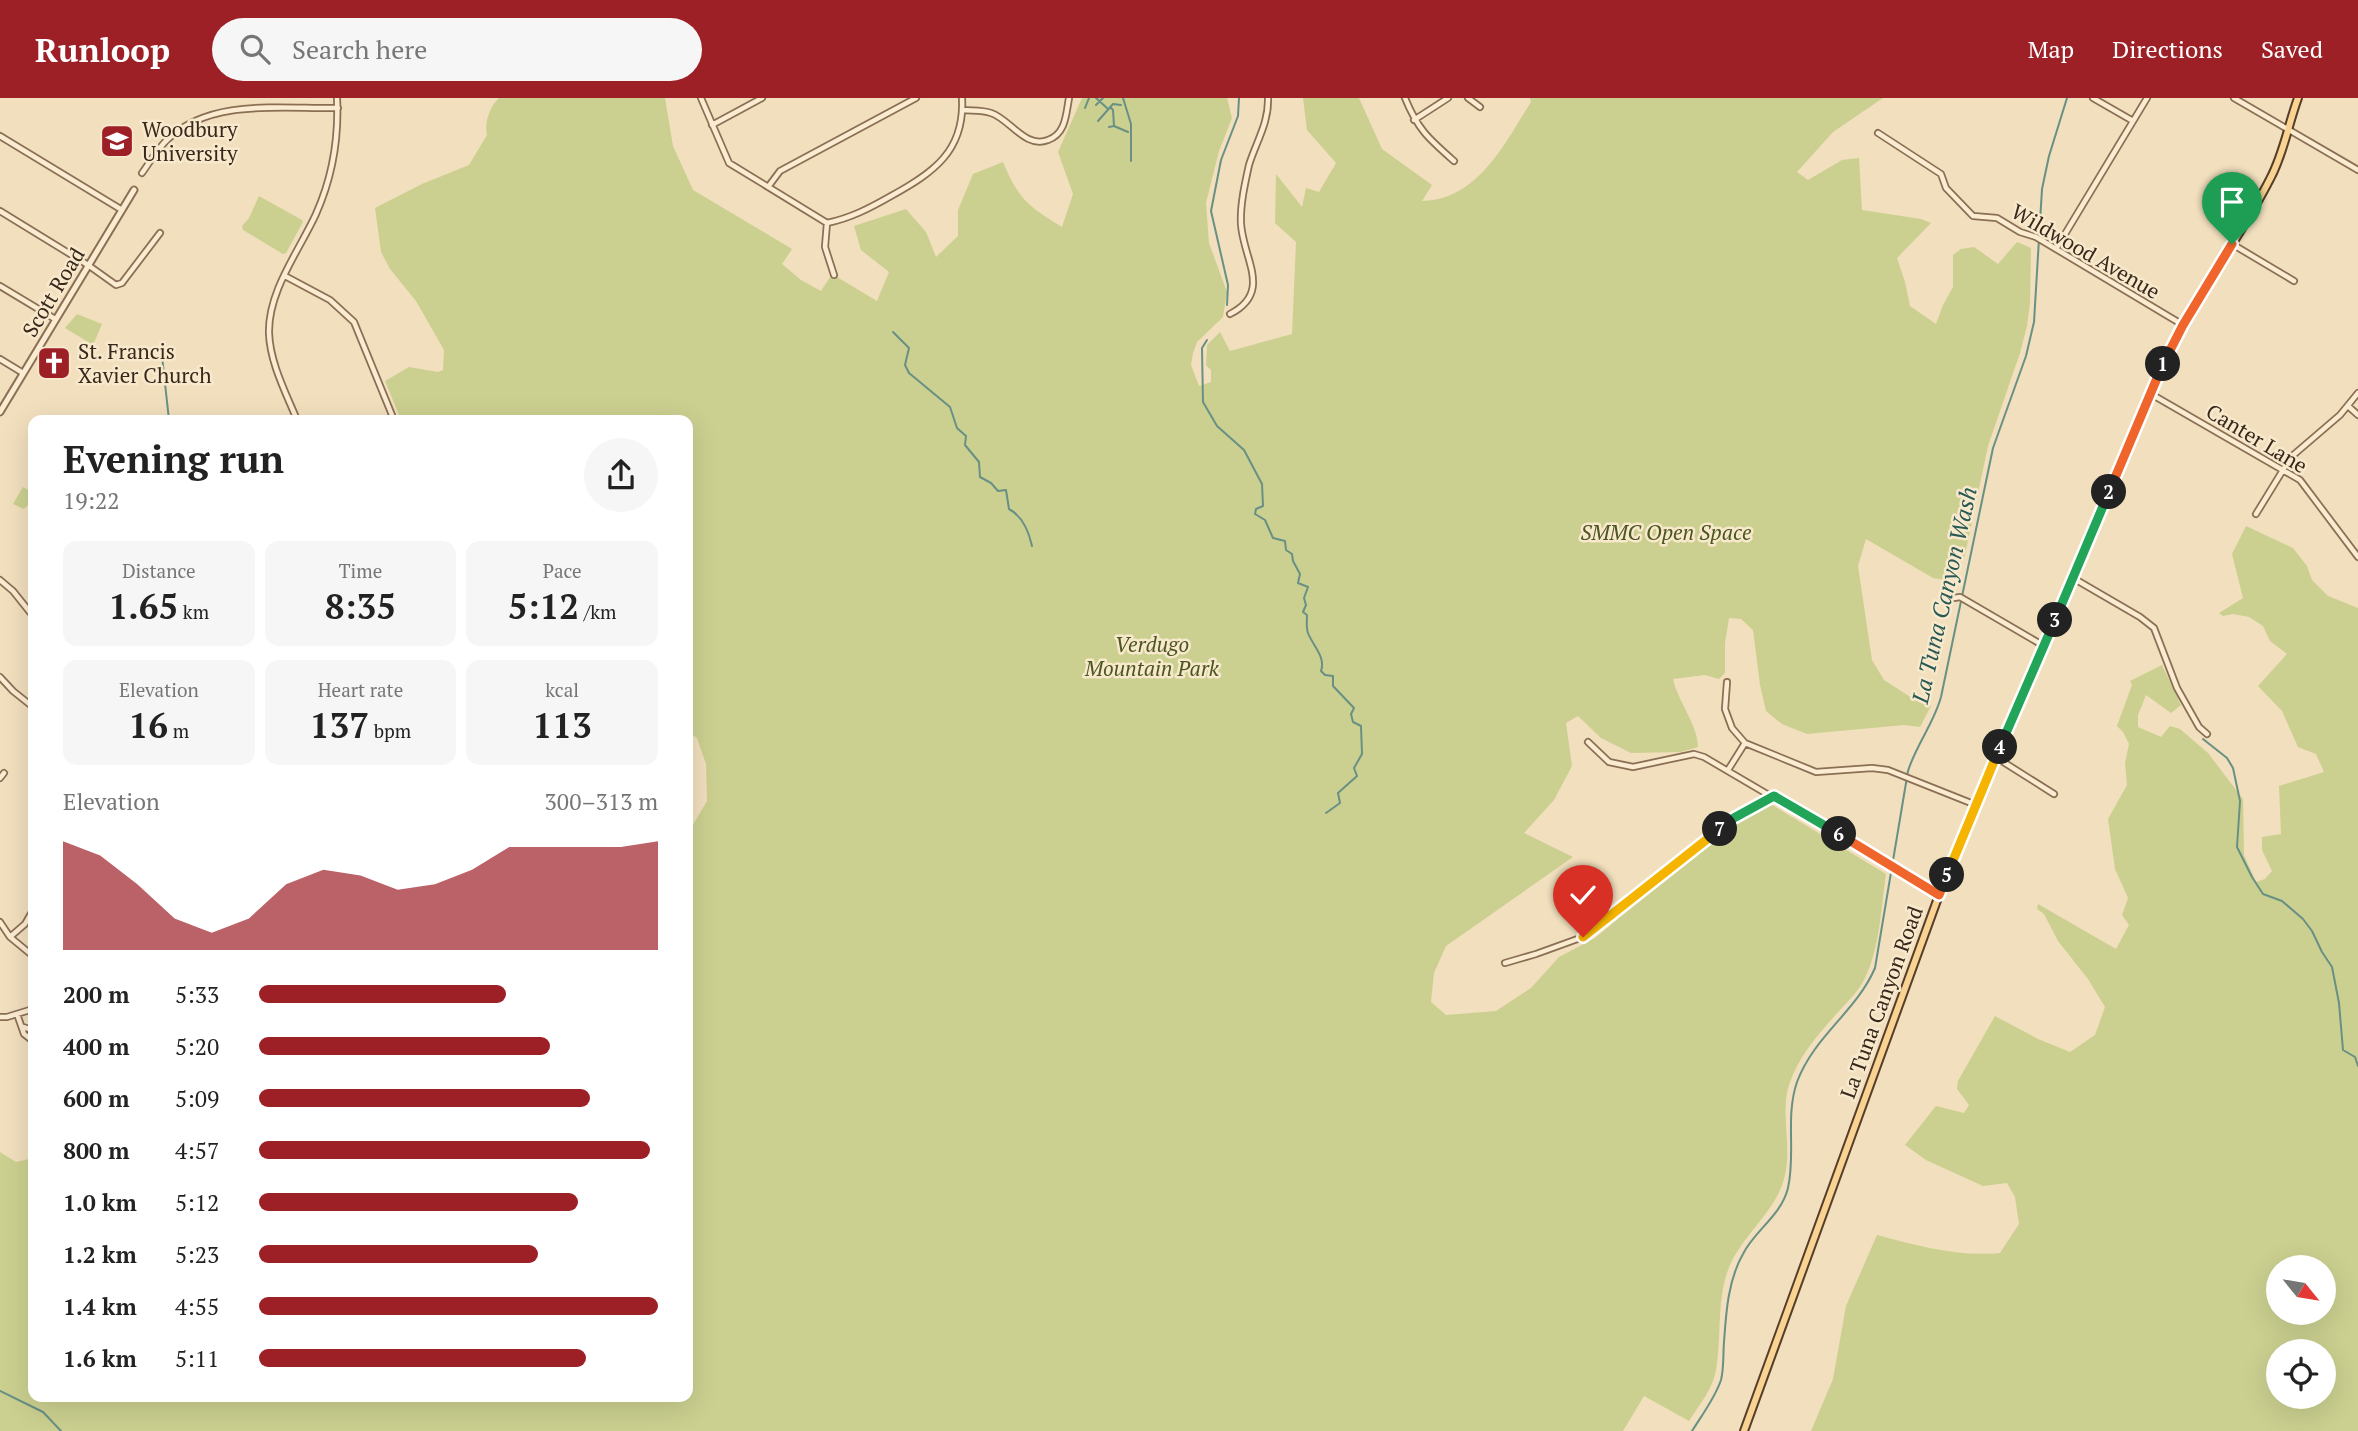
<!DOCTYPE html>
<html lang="en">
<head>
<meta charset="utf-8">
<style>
  :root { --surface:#fff; --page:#f6f6f6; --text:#222; --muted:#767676; --accent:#9e2027 }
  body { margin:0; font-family:"PT Serif",serif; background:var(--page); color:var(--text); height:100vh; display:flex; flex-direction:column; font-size:26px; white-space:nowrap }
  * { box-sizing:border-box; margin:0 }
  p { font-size:23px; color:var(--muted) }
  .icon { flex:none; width:38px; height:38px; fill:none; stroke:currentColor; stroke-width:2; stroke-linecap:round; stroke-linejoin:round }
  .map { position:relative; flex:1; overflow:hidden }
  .panel { position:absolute; left:28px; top:317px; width:665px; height:987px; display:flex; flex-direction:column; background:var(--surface); border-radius:14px; box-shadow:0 7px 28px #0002 }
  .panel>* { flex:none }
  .needle { width:46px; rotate:120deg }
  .controls { position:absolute; left:2266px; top:1157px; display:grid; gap:14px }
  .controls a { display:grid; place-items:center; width:70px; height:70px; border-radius:50%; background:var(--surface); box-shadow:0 7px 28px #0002; font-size:35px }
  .pin { position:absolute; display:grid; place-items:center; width:60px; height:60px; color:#fff; margin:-72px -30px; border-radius:50% 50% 50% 0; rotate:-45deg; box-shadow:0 0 7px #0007 }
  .pin .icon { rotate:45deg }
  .km { position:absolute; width:35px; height:35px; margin:-18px; border-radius:50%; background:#222; color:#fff; font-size:19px; line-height:35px; text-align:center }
  .round { display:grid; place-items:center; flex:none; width:74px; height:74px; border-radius:37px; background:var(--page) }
  .summary { display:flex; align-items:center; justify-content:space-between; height:119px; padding:0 35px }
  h1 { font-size:38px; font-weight:600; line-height:52px }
  .stats { display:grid; grid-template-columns:repeat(3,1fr); gap:10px; height:119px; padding:7px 35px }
  .stats div { display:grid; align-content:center; border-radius:14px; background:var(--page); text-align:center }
  .stats b { font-size:35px; font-weight:600 }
  .stats small { font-size:19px; font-weight:400 }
  .stats p { font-size:19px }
  .chart { height:196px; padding:14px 35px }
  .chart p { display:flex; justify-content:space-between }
  .chart svg { width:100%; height:126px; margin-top:7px; fill:var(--accent); opacity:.7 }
  ul { padding:0 35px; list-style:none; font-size:23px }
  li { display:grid; grid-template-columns:112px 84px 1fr; align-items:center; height:52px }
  li i { height:18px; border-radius:9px; background:var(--accent) }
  header { display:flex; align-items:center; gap:42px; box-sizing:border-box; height:98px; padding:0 35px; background:var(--accent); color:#fff }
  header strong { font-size:33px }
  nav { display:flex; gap:38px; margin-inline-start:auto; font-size:24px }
  .search { width:490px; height:63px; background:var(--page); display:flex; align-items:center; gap:18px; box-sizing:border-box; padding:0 24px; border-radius:38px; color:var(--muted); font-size:26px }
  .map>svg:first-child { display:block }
  .green { fill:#cbd090; fill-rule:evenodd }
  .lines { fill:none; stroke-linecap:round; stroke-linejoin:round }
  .stream { stroke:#689084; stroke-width:2 }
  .minor-casing { stroke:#8a6f55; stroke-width:8 }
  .tertiary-casing { stroke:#8a6f55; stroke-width:9 }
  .primary-casing { stroke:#573d2a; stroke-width:10 }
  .minor { stroke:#fbecd1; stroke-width:4.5 }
  .tertiary { stroke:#fbecd1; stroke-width:5 }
  .primary { stroke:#f8d391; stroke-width:6 }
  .split-1-casing { stroke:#fff; stroke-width:14 }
  .split-2-casing { stroke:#fff; stroke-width:14 }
  .split-3-casing { stroke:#fff; stroke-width:14 }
  .split-4-casing { stroke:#fff; stroke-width:14 }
  .split-5-casing { stroke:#fff; stroke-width:14 }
  .split-6-casing { stroke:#fff; stroke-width:14 }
  .split-7-casing { stroke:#fff; stroke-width:14 }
  .split-8-casing { stroke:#fff; stroke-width:14 }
  .split-9-casing { stroke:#fff; stroke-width:14 }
  .split-1 { stroke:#f0652b; stroke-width:9 }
  .split-2 { stroke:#f0652b; stroke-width:9 }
  .split-3 { stroke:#22a559; stroke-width:9 }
  .split-4 { stroke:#22a559; stroke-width:9 }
  .split-5 { stroke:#f5b400; stroke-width:9 }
  .split-6 { stroke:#f0652b; stroke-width:9 }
  .split-7 { stroke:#22a559; stroke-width:9 }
  .split-8 { stroke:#f5b400; stroke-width:9 }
  .split-9 { stroke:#f5b400; stroke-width:9 }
  .labels { text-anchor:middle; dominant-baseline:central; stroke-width:5; stroke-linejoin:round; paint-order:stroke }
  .poi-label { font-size:21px; fill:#38281b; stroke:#f8e9cd; text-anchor:start }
  .street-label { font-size:21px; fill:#38281b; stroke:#f8e9cd }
  .park-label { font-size:21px; font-style:italic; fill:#4b5620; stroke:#f8e9cd }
  .water-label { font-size:23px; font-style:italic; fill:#295954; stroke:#f8e9cd }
</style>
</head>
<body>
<header>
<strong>Runloop</strong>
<div class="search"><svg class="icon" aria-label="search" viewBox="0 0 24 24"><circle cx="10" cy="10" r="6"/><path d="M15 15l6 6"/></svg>Search here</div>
<nav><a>Map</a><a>Directions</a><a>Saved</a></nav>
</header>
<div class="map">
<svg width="2358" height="1333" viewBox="0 0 2358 1333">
  <rect width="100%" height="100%" fill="#f1dfbd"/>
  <path class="green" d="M 499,0 L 665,0 L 673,48 L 693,92 L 792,151 L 782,166 L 801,182 L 821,193 L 832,176 L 877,203 L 889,174 L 861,152 L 854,128 L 906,111 L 926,134 L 936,159 L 958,138 L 958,112 L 973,76 L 1003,64 C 1019,102 1028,108 1062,129 L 1073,96 L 1058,54 L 1082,0 L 1227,0 L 1232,20 L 1219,53 L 1206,105 L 1209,145 L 1227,194 L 1223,219 L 1197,244 L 1193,255 L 1191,267 L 1199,288 L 1211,284 L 1211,272 L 1206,267 L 1207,247 L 1220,234 L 1230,253 L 1292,236 L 1296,144 L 1275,125 L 1276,76 L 1302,109 L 1306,90 L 1319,94 L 1336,65 L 1307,32 L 1303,0 L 1359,0 L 1382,51 L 1432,87 L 1422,103 C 1478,102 1505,45 1531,4 L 1530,0 L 1883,0 L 1833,34 L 1797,74 L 1808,82 L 1842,62 L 1859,60 L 1862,112 L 1921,121 L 1931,125 L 1897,160 L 1905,184 L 1910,208 L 1936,226 L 1943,207 L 1953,189 L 1953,157 L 1961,151 L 1974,149 L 1998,166 L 2017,144 L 2031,150 L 2030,205 L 2027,228 L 2020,255 L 1988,348 L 1965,457 L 1955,478 L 1946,482 L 1933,480 L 1866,441 L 1858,468 L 1872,562 L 1884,582 L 1915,602 L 1931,608 L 1920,629 L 1904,627 L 1807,636 L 1782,626 L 1766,613 L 1760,587 L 1753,532 L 1741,521 L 1729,520 L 1725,545 L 1725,575 L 1719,581 L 1705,577 L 1673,581 C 1678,604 1697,625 1698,649 L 1681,654 L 1631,655 L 1601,640 L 1578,618 L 1566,625 L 1572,668 L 1554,702 L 1524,735 L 1573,759 L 1446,848 L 1434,875 L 1431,904 L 1446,917 L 1496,913 L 1531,890 L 1559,859 L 1595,840 L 1719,736 L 1769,705 L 1886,776 C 1881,810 1880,849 1865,880 C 1859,893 1848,903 1839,913 C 1818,937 1799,957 1789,987 C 1780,1016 1792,1048 1785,1077 C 1777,1113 1745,1134 1730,1167 C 1716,1199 1722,1238 1716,1272 C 1713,1291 1699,1307 1689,1323 L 1644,1298 L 1623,1333 L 0,1333 L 0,1054 L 16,1064 L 33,1060 L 33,1298 L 688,1298 L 688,735 L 707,703 L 706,666 L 697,640 L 688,634 L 688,322 L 401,322 L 385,283 L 409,269 L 438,274 L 443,272 L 444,252 L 416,203 L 390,171 L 381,154 L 375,110 L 422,86 L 469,67 L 487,37 C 484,25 490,8 499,0 Z
    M 259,98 L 302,122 L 303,124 L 286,155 L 283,156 L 243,132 L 242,128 L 249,120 Z
    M 77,216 L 102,226 L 93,247 L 65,230 Z
    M 23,389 L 30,393 L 32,403 L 24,411 L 13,406 Z
    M 2246,428 L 2293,450 L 2307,468 L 2312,482 L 2328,498 L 2358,510 L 2358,1333 L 1811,1333 L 1833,1281 L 1846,1208 L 1877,1137 C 1918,1148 1958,1159 2000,1155 L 2019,1126 L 2015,1099 L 2007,1085 L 1983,1088 L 1926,1062 L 1905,1047 L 1936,1008 L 1964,1015 L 1969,1007 L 1957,991 L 1958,983 L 1995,918 L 2038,941 L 2070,954 L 2095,937 L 2105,909 L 2088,881 L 2058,843 L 2044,816 L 2037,811 L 2038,806 L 2116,851 L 2129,827 L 2122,817 L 2128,800 L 2115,771 L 2108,721 L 2127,687 L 2125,665 L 2129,646 L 2123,634 L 2117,628 L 2132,587 L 2130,583 L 2162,567 L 2181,607 L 2171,615 L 2146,597 L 2138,617 L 2138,629 L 2161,639 L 2170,628 L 2180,631 L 2208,655 L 2243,701 L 2244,757 L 2256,784 L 2265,781 L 2272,773 L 2262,752 L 2262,739 L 2281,736 L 2279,688 L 2324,674 L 2316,656 L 2298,649 L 2282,613 L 2258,588 L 2287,556 L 2270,543 L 2263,528 L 2249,519 L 2233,516 L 2223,518 L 2219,515 L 2243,500 L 2232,456 ZM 2278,1169 L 2324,1169 L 2324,1214 L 2278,1214 ZM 2278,1253 L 2324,1253 L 2324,1298 L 2278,1298 Z"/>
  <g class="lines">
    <path class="stream" d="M 1096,0 L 1107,10
      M 1123,0 L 1131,26 L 1131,63
      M 1096,7 L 1103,0
      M 1110,9 L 1113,12 L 1114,28
      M 1085,10 L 1089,0
      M 1098,23 L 1113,6 L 1121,7
      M 1109,29 L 1114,28 L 1128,34
      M 1227,207 L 1228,187 L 1211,113 L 1221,62 L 1238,18 L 1239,0
      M 893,234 L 909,250 L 905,267 L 909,275 L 950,309 L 957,330 L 966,338 L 965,347 L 979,364 L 980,379 L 991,385 L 998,393 L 1006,392 L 1009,411 C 1022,418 1029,434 1032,448
      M 1207,242 L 1202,250 L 1203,304 L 1217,328 L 1244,352 L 1262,386 L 1263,408 L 1256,411 L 1255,416 L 1265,422 L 1273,440 L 1285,443 L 1286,452 L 1292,456 L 1293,463 L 1300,476 L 1298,485 L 1308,489 L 1304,500 L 1306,507 L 1303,514 L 1307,517 C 1307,523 1306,530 1308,535 C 1313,548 1326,559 1321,573 L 1325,577 L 1333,578 L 1333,588 L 1354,610 L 1351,616 L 1353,624 L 1361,628 L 1362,656 L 1354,670 L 1357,678 L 1338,695 L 1340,705 L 1326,715
      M 162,258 L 169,322
      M 2203,641 L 2227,660 L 2233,670 L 2240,703 L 2237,749 L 2252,779 L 2263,796 L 2282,803 L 2303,821 L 2312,833 L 2322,854 L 2332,869 L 2339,905 L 2343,952 L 2355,959 L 2358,968
      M 0,1293 L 43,1314 L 61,1333
      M 1692,1333 C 1702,1317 1715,1300 1721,1282 C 1724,1270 1723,1257 1724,1244 C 1726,1215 1728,1182 1743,1156 C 1755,1132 1781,1118 1788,1090 C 1796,1055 1785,1019 1797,984 C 1814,938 1856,914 1875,870 L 1908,673 C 1916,647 1934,625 1941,599 L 1993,350 L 2026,258 L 2034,224 L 2042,91 L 2049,58 L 2067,0"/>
    <g class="minor-casing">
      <path id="minor" d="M 701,0 L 729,65 L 827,125 L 825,149 L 834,177
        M 1405,0 C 1418,32 1429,41 1454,63
        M 1468,0 L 1480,9
        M 2093,0 L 2133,23
        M 2234,0 L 2358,72
        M 963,12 C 972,13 982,12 991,15 C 1010,21 1025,51 1048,42 C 1066,36 1066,16 1069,0
        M 1414,22 L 1448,0
        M 712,27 L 762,0
        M 1878,35 L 1941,76 L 1946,90 L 1973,118 L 1997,120 L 2020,134 L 2036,139 L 2183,227
        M 0,38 L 122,112
        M 142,75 C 150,64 157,51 168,41 C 211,0 282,11 338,10
        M 768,89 L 780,73 L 916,0
        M 0,113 L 88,167 L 116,187 L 122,185 L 160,135
        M 827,125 C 851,120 870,110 891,98 C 933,75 965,53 962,0
        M 2232,146 L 2294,183
        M 2056,151 L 2147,0
        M 285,178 L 330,202 L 354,224 L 394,322
        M 0,188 L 55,221
        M 1230,216 C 1273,194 1243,161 1241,126 C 1240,107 1245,85 1249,67 C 1256,44 1269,25 1268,0
        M 0,261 L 23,275
        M 2151,296 L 2300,382 L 2358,459
        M 2348,308 L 2358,317
        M 297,322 C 286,295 270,265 269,235 C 268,193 299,153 316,116 C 333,78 339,41 337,0
        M 2256,416 L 2291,359 L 2340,317 L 2358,295
        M 2073,480 L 2140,519 L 2154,530 L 2177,590 L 2199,629 L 2207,636
        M 0,482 L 13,493 L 33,518
        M 1954,500 L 1960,499 L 2044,548
        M 0,579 L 13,593 L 33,609
        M 1727,584 L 1725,611 L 1732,630 L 1745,645 L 1816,674 L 1872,670 L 1888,672 L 1976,707
        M 1588,644 L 1609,664 L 1633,669 L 1694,656 L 1704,659 L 1939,797
        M 1997,660 L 2054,696
        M 1728,672 L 1745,645
        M 0,680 L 4,675
        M 0,824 L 10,839 L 33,858
        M 10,839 L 25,826 L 33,812
        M 1505,865 L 1536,856 L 1583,839 L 1732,721 L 1774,698
        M 17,916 L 24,936 L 33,943
        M 0,919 L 7,919 L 33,911
        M 23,929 L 33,932"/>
    </g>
    <g class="tertiary-casing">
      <path id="tertiary" d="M 0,314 L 134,92"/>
    </g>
    <g class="primary-casing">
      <path id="primary" d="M 1744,1333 L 1939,797 L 2165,263 C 2194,199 2238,144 2270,81 C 2284,55 2288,27 2298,0"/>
    </g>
    <use href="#minor" class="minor"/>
    <use href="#tertiary" class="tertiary"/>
    <use href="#primary" class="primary"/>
  </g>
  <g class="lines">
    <g class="split-1-casing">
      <path id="split-1" d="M 2163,266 L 2183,227 L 2232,146"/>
    </g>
    <g class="split-2-casing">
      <path id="split-2" d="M 2109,394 L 2163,266"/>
    </g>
    <g class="split-3-casing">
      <path id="split-3" d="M 2055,522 L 2109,394"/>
    </g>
    <g class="split-4-casing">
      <path id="split-4" d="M 2000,649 L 2055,522"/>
    </g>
    <g class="split-5-casing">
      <path id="split-5" d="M 1947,777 L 2000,649"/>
    </g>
    <g class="split-6-casing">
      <path id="split-6" d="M 1839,736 L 1939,797 L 1947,777"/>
    </g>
    <g class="split-7-casing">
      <path id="split-7" d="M 1720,731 L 1732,721 L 1774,698 L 1839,736"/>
    </g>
    <g class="split-8-casing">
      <path id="split-8" d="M 1611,817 L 1720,731"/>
    </g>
    <g class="split-9-casing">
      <path id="split-9" d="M 1583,839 L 1611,817"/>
    </g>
    <use href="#split-1" class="split-1"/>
    <use href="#split-2" class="split-2"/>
    <use href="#split-3" class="split-3"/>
    <use href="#split-4" class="split-4"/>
    <use href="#split-5" class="split-5"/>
    <use href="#split-6" class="split-6"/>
    <use href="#split-7" class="split-7"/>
    <use href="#split-8" class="split-8"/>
    <use href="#split-9" class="split-9"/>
  </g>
  <defs>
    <g id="university-square" transform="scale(1.75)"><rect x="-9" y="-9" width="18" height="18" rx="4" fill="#9e2027" stroke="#f8e9cd"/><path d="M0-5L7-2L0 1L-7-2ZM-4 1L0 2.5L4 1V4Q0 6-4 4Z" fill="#fff"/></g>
    <g id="church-square" transform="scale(1.75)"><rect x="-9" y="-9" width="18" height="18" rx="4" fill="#9e2027" stroke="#f8e9cd"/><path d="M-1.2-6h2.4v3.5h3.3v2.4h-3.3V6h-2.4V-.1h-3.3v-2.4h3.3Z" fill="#fff"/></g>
  </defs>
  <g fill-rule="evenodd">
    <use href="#university-square" x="117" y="43"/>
    <use href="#church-square" x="54" y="265"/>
  </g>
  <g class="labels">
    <g class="poi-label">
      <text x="142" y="31">Woodbury<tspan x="142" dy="24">University</tspan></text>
      <text x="78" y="253">St. Francis<tspan x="78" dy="24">Xavier Church</tspan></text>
    </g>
    <g class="street-label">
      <text transform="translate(2086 153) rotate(30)">Wildwood Avenue</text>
      <text transform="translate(53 194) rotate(-59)">Scott Road</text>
      <text transform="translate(2257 340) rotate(31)">Canter Lane</text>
      <text transform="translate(1881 904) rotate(-70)">La Tuna Canyon Road</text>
    </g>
    <g class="park-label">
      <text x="1666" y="434">SMMC Open Space</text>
      <text x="1152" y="546">Verdugo<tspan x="1152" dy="24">Mountain Park</tspan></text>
    </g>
    <g class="water-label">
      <text transform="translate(1944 497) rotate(-77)">La Tuna Canyon Wash</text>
    </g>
  </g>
</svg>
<div class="controls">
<a><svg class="needle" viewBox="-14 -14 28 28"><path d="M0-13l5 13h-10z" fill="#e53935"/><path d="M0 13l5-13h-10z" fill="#767676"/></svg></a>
<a><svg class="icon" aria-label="locate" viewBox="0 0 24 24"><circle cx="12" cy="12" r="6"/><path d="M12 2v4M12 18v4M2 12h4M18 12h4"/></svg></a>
</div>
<div class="pin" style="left:2232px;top:146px;background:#1e9e55"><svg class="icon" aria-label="arrive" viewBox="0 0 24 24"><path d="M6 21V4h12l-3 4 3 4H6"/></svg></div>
<div class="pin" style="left:1583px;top:839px;background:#d93025"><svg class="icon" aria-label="check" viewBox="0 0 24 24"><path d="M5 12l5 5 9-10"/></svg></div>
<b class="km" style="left:2163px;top:266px">1</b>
<b class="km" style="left:2109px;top:394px">2</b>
<b class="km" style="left:2055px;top:522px">3</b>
<b class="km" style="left:2000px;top:649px">4</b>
<b class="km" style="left:1947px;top:777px">5</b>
<b class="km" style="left:1839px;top:736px">6</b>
<b class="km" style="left:1720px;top:731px">7</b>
<section class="panel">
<div class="summary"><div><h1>Evening run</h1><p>19:22</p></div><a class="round"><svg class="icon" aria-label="share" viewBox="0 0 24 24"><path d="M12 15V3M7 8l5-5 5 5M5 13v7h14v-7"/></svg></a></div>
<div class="stats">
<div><p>Distance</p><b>1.65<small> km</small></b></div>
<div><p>Time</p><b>8:35</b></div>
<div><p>Pace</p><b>5:12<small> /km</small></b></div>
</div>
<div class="stats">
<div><p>Elevation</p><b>16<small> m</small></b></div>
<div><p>Heart rate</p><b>137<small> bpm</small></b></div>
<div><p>kcal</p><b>113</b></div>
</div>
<div class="chart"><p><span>Elevation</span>300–313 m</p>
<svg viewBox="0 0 160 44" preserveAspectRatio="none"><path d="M0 44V6L10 11L20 21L30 33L40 38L50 33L60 21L70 16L80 18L90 23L100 21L110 16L120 8L130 8L140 8L150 8L160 6V44z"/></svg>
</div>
<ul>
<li><b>200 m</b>5:33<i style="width:62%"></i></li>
<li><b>400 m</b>5:20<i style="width:73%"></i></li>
<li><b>600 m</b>5:09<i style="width:83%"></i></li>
<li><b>800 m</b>4:57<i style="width:98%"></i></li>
<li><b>1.0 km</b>5:12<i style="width:80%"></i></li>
<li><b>1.2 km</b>5:23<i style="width:70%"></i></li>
<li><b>1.4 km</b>4:55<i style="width:100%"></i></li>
<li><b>1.6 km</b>5:11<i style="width:82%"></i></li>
</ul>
</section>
</div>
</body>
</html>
